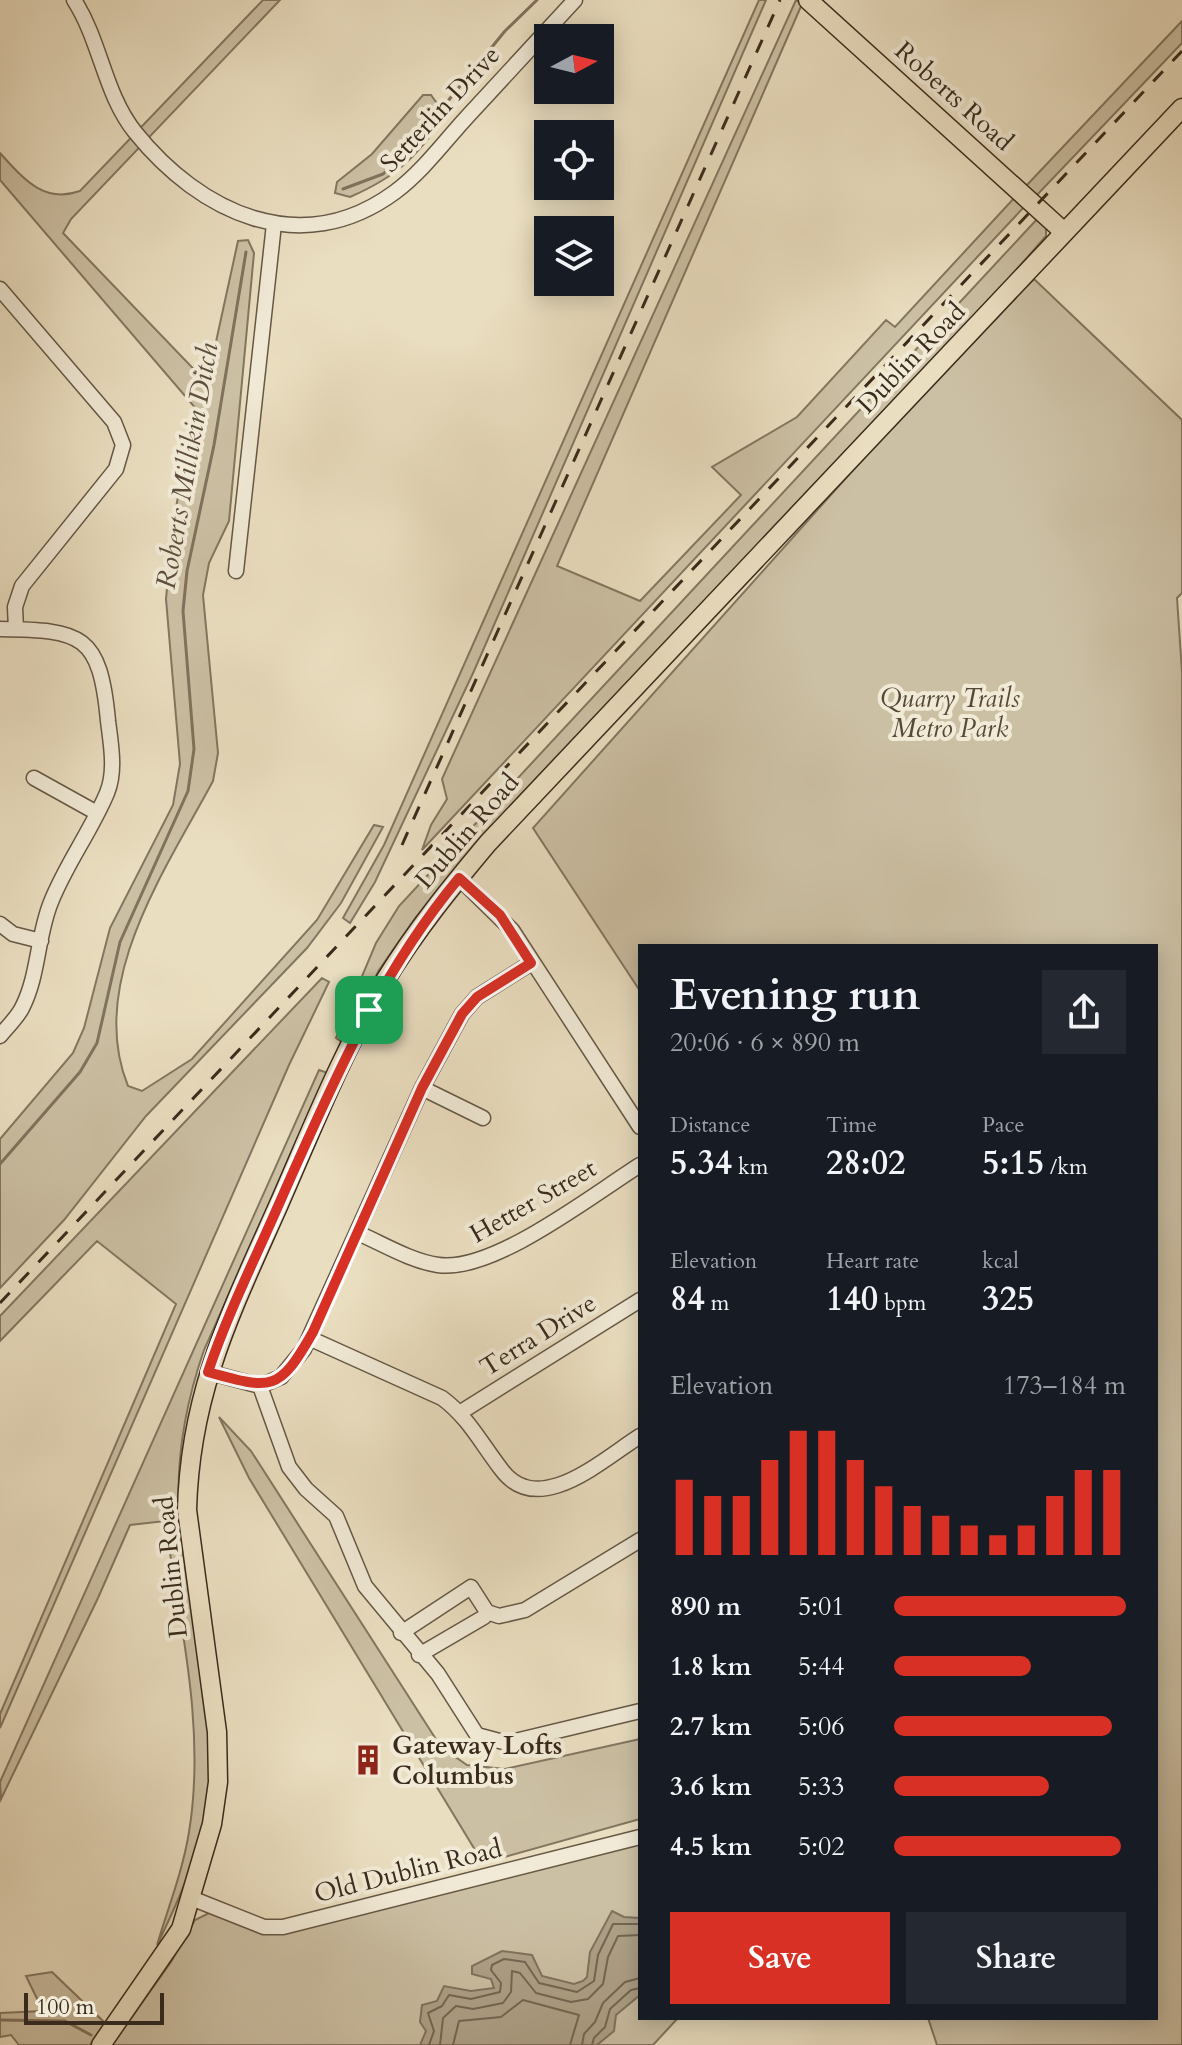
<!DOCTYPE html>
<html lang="en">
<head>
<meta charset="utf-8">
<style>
  :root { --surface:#171b24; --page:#242831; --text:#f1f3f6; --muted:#9ea1a6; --accent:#d93025 }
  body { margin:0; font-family:Cardo,serif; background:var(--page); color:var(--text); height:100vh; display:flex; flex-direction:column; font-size:30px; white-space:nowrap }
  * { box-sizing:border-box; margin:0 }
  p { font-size:26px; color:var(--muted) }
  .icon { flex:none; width:44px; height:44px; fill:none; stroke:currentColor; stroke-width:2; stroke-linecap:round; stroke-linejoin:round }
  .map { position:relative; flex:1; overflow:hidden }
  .sheet { position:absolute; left:638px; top:944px; width:520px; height:1076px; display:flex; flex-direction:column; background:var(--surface); border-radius:0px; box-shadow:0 4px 20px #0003 }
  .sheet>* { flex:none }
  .needle { width:52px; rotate:83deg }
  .tools { position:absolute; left:534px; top:24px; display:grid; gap:16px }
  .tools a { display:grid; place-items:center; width:80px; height:80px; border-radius:0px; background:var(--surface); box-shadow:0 4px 20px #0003; font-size:40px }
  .scale { position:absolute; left:24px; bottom:20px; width:140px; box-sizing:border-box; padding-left:8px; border:4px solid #3a2b1c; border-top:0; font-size:22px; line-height:28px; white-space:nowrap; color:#3a2b1c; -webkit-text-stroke:6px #f1ead6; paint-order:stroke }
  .pin { position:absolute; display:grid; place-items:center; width:68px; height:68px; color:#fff; margin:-34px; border-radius:16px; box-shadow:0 4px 12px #0006 }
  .round { display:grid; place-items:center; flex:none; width:84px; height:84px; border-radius:0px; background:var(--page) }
  .headline { display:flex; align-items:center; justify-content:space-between; height:136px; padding:0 32px }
  h1 { font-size:44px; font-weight:800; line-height:60px }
  .metrics { display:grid; grid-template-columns:repeat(3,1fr); gap:12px; height:136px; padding:8px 32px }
  .metrics div { display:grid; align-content:center }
  .metrics b { font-size:34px; font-weight:800 }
  .metrics small { font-size:22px; font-weight:400 }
  .metrics p { font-size:22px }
  .chart { height:224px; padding:16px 32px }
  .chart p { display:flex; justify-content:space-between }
  .chart svg { width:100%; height:144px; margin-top:8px; stroke:var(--accent); stroke-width:6 }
  .action { display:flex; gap:16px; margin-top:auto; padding:16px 32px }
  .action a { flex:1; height:92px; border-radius:0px; background:var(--accent); color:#fff; font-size:32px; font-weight:800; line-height:92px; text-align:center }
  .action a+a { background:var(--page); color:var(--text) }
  ul { padding:0 32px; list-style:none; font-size:26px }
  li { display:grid; grid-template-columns:128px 96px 1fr; align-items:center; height:60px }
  li i { height:20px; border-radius:10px; background:var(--accent) }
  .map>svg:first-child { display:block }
  .green { fill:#ccc0a4; stroke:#837660; stroke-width:2 }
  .water { fill:#aea188; stroke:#80725d; stroke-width:2 }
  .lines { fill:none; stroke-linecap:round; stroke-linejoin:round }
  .shore { stroke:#746652; stroke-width:2 }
  .stream { stroke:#80725d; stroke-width:3 }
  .minor-casing { stroke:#665845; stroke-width:17 }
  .major-casing { stroke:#3a2b1c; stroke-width:21 }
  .minor { stroke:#f1ead6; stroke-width:14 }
  .major { stroke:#eadec0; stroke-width:18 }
  .rail { stroke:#3a2b1c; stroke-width:3; stroke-dasharray:14 14; stroke-linecap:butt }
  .route-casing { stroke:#fff; stroke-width:16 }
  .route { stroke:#d93025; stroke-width:10 }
  .labels { text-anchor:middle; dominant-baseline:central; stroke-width:8; stroke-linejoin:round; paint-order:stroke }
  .street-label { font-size:26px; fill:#3a2b1c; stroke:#f1ead6 }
  .park-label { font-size:26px; font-style:italic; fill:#574937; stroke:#f1ead6 }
  .poi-label { font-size:26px; font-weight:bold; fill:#3a2b1c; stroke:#f1ead6; text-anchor:start }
  .water-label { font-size:28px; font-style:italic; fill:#5d4e3c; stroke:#f1ead6 }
</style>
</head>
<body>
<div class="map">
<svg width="1182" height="2045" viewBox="0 0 1182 2045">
  <rect width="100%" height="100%" fill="#eadec0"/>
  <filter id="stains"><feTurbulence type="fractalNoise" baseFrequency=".0025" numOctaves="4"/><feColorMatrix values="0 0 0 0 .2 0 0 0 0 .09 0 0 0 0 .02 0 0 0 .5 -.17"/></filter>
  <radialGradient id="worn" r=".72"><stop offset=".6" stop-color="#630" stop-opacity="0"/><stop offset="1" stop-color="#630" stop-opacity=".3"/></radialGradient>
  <path class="green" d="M 263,0 L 280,0 L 71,219 L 63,233 L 207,383 L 238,241 L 248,240 L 254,253 L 229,521 L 209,563 L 203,595 L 218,753 L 213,781 C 166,869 86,983 128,1086 L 142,1091 L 192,1059 L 317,920 L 374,825 L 383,827 L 341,903 L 307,948 L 146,1116 L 64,1220 L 0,1288 L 0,1139 L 73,1053 L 84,1028 L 110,928 L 173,805 L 180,764 L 166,599 L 173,523 L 182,476 L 202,420 L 198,411 L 0,180 L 0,153 C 23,178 43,204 80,191 Z
    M 759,0 L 766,0 L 474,671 L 375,882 L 350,923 L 343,918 L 384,845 Z
    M 796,0 L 802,4 L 557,566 L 640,601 L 741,495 L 712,467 L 797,417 L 886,320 L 895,327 L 1016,196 L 1025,206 L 422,850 L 431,825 L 447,799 L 442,779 Z
    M 1182,21 L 1182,43 L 1037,195 L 1026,186 Z
    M 423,95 L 431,95 L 446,116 C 413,159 400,175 350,197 L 335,193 L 337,182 L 372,154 Z
    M 1039,217 L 1046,226 L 1046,236 L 1010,277 L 504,813 L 416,917 L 379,970 L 342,1042 L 336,1038 L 376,943 L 399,906 Z
    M 1034,279 L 1182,420 L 1182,593 L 1177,598 L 1182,672 L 1182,2045 L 937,2045 L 928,2018 L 1156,2018 L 1156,946 L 640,946 L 640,991 L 533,828 L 897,421 Z
    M 322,978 L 329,982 L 289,1065 L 0,1728 L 0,1714 L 176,1304 L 97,1241 L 0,1341 L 0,1316 Z
    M 319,1070 L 328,1073 L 204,1350 C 186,1402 176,1456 179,1512 C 185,1607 219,1700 208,1796 C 201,1850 181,1896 157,1945 C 168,1908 183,1870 189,1832 C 206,1729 180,1623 165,1521 L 130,1525 L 98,1598 L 1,1799 L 0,1782 Z
    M 219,1417 L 251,1451 L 441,1747 L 467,1765 L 505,1769 L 640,1739 L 640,1819 L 483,1863 L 249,1478 Z
    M 640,1841 L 640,2018 L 678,2018 L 653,2045 L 112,2045 L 171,1962 L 195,1920 L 211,1912 L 264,1930 Z
    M 52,1972 L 105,2023 L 90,2045 L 19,2045 L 11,2035 L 0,2037 L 0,2013 L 43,2011 L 26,1976 Z"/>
  <path class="water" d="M 612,1911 L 624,1917 L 640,1918 L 640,1995 L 616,2015 L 614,2031 L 597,2045 L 420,2045 L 426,2031 L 420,2022 L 422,2005 L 437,2001 L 444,1986 L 471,1991 L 494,1988 L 491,1979 L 472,1974 L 472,1966 L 502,1951 L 532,1955 L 542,1976 L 574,1984 L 583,1981 L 587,1977 L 590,1952 Z"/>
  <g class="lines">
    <path class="shore" d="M 429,2045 L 434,2031 L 428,2013 L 442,2006 L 449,1995 L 471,1999 L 500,1992 L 501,1983 L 491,1970 L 492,1965 L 504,1959 L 525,1962 L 539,1983 L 577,1992 L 594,1981 L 598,1955 L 613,1924 L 640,1924
      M 440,2045 L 443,2018 L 456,2006 L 473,2009 L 503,2003 L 511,1992 L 512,1971 L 520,1973 L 536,1993 L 571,2002 L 588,1999 L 603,1984 L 608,1957 L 618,1936 L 640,1935
      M 453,2045 L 459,2021 L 501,2017 L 523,2000 L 579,2015 L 570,2045
      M 582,2045 L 584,2034 L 595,2022 L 603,2003 L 625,1982 L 640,1978
      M 592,2045 L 594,2038 L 605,2027 L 610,2009 L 631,1990 L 640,1988"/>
    <path class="stream" d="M 343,189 L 383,174 L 403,156 L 505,31 L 537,0
      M 0,1164 L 80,1072 L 97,1043 L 120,942 L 188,791 L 194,749 L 183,611 L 187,571 L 214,445 L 246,252
      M 0,2020 L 65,2021 L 91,2035"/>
    <g class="minor-casing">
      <path id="minor" d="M 74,0 C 101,42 104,93 135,132 C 200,213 301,261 395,192 C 423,171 444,142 467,117 C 503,78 539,39 575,0
        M 0,289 L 114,422 L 123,445 L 116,469 L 22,586 L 15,607 L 16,629
        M 236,571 L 274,224
        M 0,629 C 82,630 100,634 108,721 C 111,745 116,771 107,793 C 91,831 66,864 51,902 C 37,936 39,975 22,1008 C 17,1018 7,1027 0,1036
        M 34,778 L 97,813
        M 459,878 L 512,930 L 640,1127
        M 0,924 L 13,934 L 41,941
        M 422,1088 L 483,1118
        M 358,1233 C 383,1244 411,1261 438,1265 C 493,1273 592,1195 640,1165
        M 309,1338 L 442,1398 C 468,1417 481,1443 501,1469 C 538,1520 603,1459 640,1436
        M 208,1372 L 260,1386
        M 260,1386 L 289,1467 L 306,1489 L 336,1516 L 365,1586 L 438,1674 L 477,1735 L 507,1743 L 640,1711
        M 260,1386 L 281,1377 L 304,1349 L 422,1088 L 462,1014 L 477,997 L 531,963
        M 461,1412 L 640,1300
        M 487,1612 L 499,1616 L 525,1610 L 640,1540
        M 401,1633 L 471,1587 L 487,1612 L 484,1617 L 419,1655
        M 191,1898 L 264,1927 L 283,1927 L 640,1837"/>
    </g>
    <g class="major-casing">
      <path id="major" d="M 808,0 L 1064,232
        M 101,2045 L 181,1929 L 212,1824 L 218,1782 L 217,1732 L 187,1510 C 190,1391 232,1310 279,1204 C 312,1129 343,1050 386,979 C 416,930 451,887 488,843 L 1182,108"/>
    </g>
    <use href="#minor" class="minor"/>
    <use href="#major" class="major"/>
    <path class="rail" d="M 402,845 L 780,0
      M 0,1303 L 1182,51"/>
  </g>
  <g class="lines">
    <g class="route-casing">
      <path id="route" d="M 459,878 L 500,915 L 531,963 L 477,997 L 462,1014 L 422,1088 L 313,1332 C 279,1392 272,1390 208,1372 C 227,1315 255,1259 279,1204 C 330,1089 378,975 459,878 Z"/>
    </g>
    <use href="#route" class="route"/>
  </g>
  <defs>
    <g id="building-bare" transform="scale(2.4)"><path d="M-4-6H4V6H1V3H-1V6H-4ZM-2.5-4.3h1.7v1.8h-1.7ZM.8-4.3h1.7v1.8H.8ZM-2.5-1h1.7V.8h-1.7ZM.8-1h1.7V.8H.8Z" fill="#8f2418" stroke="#f1ead6" stroke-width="2.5" paint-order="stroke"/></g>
  </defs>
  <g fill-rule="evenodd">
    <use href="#building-bare" x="368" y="1760"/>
  </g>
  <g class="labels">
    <g class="street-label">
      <text transform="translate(954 96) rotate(42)">Roberts Road</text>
      <text transform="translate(440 109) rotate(-47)">Setterlin Drive</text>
      <text transform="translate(911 358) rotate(-46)">Dublin Road</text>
      <text transform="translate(467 831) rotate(-49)">Dublin Road</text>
      <text transform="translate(533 1201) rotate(-30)">Hetter Street</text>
      <text transform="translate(538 1335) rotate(-32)">Terra Drive</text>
      <text transform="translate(171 1567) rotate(-96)">Dublin Road</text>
      <text transform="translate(408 1871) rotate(-14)">Old Dublin Road</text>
    </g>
    <g class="park-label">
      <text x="950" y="698">Quarry Trails<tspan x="950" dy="30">Metro Park</tspan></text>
    </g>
    <g class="poi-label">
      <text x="392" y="1745">Gateway Lofts<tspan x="392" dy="30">Columbus</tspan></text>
    </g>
    <g class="water-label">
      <text transform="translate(187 466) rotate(-80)">Roberts Millikin Ditch</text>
    </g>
  </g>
  <rect width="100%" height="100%" filter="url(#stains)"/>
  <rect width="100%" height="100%" fill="url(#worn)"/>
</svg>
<div class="tools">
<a><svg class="needle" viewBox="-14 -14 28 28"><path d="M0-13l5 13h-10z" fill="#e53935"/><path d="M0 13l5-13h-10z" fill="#9ea1a6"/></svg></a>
<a><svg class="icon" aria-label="locate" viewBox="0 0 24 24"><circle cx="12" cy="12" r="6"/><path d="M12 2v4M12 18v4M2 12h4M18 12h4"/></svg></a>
<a><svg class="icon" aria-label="layers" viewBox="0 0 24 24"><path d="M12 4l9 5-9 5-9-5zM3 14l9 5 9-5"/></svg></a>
</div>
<div class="scale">100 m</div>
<div class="pin" style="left:369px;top:1010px;background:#1e9e55"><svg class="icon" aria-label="arrive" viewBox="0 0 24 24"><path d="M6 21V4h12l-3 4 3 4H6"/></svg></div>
<section class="sheet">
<div class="headline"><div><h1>Evening run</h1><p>20:06 · 6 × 890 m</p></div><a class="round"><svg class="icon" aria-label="share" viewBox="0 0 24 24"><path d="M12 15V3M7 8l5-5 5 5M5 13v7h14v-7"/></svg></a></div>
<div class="metrics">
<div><p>Distance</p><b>5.34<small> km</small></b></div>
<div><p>Time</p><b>28:02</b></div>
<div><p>Pace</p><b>5:15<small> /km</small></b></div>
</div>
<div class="metrics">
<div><p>Elevation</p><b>84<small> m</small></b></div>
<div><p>Heart rate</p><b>140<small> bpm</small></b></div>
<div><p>kcal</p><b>325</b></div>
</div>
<div class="chart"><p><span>Elevation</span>173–184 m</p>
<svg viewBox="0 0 160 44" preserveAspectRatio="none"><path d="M5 44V21M15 44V26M25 44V26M35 44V15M45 44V6M55 44V6M65 44V15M75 44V23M85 44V29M95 44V32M105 44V35M115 44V38M125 44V35M135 44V26M145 44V18M155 44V18"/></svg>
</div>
<ul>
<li><b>890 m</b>5:01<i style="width:100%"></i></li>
<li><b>1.8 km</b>5:44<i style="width:59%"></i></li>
<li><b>2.7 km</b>5:06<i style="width:94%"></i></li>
<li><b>3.6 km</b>5:33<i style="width:67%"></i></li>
<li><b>4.5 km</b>5:02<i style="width:98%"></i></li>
</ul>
<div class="action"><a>Save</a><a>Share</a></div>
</section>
</div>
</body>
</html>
